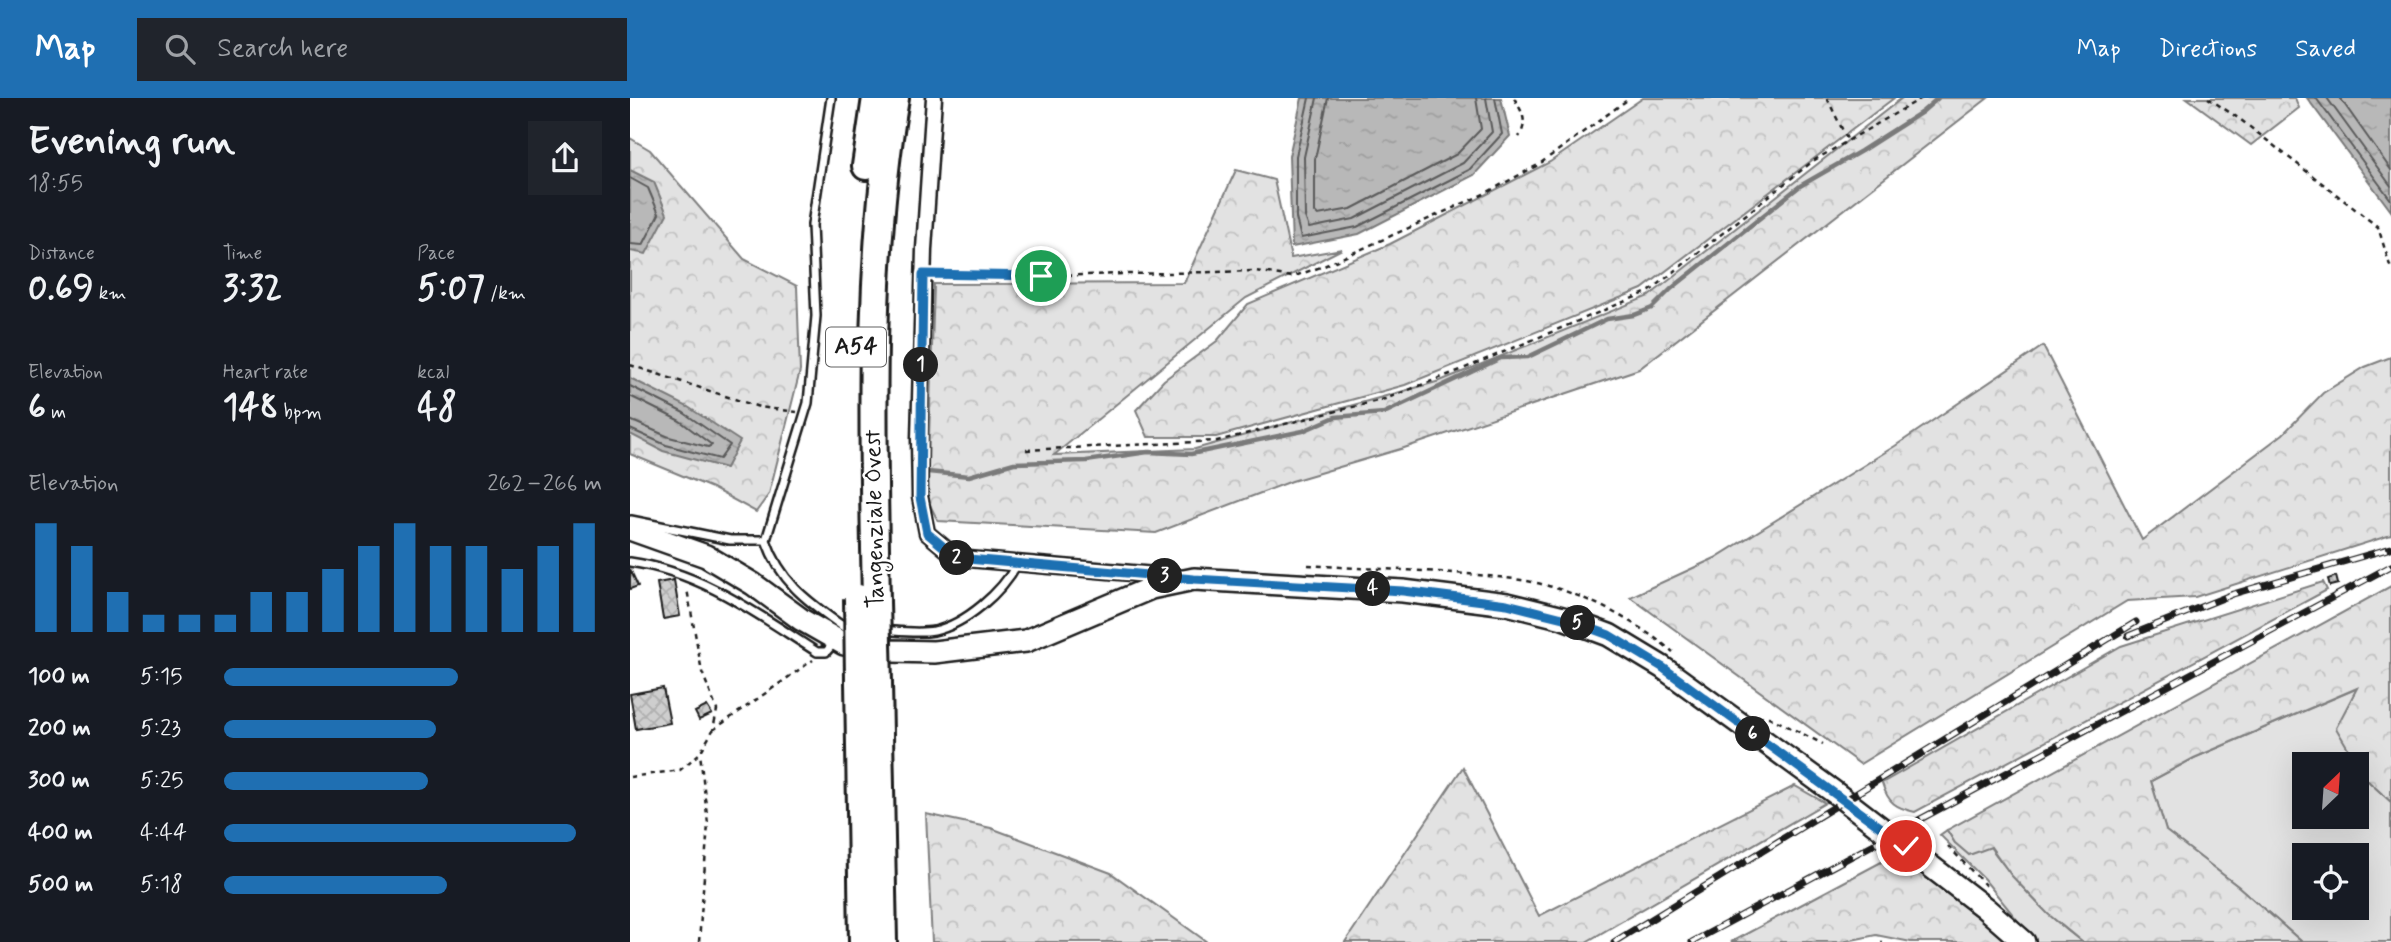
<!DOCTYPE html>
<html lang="en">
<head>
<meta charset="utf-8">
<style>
  :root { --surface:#171b24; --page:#20242c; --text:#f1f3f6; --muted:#9ea1a6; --accent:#1f6fb2 }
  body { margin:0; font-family:Mynerve,sans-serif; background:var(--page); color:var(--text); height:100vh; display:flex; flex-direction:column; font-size:26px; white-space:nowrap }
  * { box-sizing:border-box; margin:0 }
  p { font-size:23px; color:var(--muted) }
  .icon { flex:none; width:38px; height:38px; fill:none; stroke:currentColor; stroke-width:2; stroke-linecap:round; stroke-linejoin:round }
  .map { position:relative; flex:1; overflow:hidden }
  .details { display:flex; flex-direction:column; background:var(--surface); width:630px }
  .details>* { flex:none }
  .needle { width:46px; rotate:25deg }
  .buttons { position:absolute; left:1662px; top:654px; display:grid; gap:14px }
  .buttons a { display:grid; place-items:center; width:77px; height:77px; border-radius:0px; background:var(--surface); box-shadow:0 7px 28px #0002; font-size:35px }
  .pin { position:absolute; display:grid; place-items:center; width:60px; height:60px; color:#fff; margin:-30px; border:4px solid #fff; border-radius:50%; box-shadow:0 2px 7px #0007 }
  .km { position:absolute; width:35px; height:35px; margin:-18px; border-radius:50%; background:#222; color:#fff; font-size:19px; line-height:35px; text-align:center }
  .round { display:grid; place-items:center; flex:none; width:74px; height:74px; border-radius:0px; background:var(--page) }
  .summary { display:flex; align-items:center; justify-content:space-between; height:119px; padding:0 28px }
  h1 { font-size:38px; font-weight:700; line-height:52px }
  .stats { display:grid; grid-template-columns:repeat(3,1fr); gap:10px; height:119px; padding:7px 28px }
  .stats div { display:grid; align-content:center }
  .stats b { font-size:35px; font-weight:700 }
  .stats small { font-size:19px; font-weight:400 }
  .stats p { font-size:19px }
  .chart { height:196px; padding:14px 28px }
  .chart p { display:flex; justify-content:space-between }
  .chart svg { width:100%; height:126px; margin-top:7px; stroke:var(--accent); stroke-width:6 }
  ul { padding:0 28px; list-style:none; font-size:23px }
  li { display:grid; grid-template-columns:112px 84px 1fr; align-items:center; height:52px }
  li i { height:18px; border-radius:9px; background:var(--accent) }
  header { display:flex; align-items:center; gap:42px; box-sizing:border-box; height:98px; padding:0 35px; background:var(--accent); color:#fff }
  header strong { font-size:33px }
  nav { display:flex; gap:38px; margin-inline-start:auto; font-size:24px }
  .search { width:490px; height:63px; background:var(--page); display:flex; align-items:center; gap:18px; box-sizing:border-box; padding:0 24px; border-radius:0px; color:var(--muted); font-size:26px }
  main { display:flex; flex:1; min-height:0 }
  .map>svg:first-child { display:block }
  .green { fill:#e2e2e2; stroke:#7f7f7f; stroke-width:2; fill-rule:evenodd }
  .forest { fill:url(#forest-crowns); stroke:#7f7f7f; stroke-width:2 }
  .water { fill:url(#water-ripples); stroke:#7a7a7a; stroke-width:2 }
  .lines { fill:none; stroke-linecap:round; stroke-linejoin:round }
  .shore { stroke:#5a5a5a; stroke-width:2 }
  .stream { stroke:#7a7a7a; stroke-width:4.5 }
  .building { fill:url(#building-cross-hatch); stroke:#1c1c1c; stroke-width:2 }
  .lane-casing { stroke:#1c1c1c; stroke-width:12 }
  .street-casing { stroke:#1c1c1c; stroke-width:19 }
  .secondary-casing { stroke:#1c1c1c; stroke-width:26 }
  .highway-casing { stroke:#1c1c1c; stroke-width:32 }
  .path { stroke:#1c1c1c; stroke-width:2.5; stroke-dasharray:5 5; stroke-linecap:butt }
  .lane { stroke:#fff; stroke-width:7 }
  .street { stroke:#fff; stroke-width:14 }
  .secondary { stroke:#fff; stroke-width:21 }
  .highway { stroke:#fff; stroke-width:26 }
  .rail-casing { stroke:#1c1c1c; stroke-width:7 }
  .rail { stroke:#fff; stroke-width:4.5; stroke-dasharray:13; stroke-linecap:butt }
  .highway-bridge-casing { stroke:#1c1c1c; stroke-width:32; stroke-linecap:butt }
  .highway-bridge { stroke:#fff; stroke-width:26 }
  .route-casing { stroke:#fff; stroke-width:14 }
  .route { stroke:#1f6fb2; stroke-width:9 }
  .labels { text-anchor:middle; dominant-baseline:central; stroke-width:5; stroke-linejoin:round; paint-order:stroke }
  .shield { fill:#fff; stroke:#606060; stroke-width:2 }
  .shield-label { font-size:23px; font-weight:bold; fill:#1c1c1c }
  .street-label { font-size:24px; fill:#1c1c1c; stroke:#fff }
</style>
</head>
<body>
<header>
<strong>Map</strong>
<div class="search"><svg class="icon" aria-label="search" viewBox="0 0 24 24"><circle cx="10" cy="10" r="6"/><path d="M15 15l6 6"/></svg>Search here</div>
<nav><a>Map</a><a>Directions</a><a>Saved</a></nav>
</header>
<main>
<section class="details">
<div class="summary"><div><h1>Evening run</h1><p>18:55</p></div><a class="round"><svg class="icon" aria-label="share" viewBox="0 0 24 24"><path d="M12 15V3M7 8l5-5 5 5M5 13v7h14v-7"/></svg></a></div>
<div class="stats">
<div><p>Distance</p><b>0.69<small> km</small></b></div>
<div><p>Time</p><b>3:32</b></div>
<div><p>Pace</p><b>5:07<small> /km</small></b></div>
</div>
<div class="stats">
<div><p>Elevation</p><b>6<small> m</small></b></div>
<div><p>Heart rate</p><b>148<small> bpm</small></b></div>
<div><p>kcal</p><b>48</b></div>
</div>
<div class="chart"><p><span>Elevation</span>262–266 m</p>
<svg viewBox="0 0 160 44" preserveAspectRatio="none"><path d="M5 44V6M15 44V14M25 44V30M35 44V38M45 44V38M55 44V38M65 44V30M75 44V30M85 44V22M95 44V14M105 44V6M115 44V14M125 44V14M135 44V22M145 44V14M155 44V6"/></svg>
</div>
<ul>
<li><b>100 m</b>5:15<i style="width:62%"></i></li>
<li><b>200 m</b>5:23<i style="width:56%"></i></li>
<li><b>300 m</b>5:25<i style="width:54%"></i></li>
<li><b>400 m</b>4:44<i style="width:93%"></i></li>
<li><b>500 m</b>5:18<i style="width:59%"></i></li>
</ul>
</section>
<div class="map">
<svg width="1761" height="844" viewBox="0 0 1761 844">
  <defs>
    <pattern id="forest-crowns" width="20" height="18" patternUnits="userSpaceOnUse" patternTransform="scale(1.75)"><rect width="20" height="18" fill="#e2e2e2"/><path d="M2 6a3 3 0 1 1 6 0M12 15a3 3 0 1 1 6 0" fill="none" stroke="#c1c1c1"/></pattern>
    <pattern id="water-ripples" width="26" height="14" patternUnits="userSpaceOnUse" patternTransform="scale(1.75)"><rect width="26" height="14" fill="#b8b8b8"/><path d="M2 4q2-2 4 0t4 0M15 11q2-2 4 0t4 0" fill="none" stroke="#9e9e9e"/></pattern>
    <pattern id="building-cross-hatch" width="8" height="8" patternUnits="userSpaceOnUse" patternTransform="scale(1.75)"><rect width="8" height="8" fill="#cecece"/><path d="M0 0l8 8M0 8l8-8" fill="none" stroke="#b0b0b0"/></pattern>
  </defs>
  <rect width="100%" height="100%" fill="#fff"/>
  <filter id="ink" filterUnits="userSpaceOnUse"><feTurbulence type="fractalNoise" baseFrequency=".0143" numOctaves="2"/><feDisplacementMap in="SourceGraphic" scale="14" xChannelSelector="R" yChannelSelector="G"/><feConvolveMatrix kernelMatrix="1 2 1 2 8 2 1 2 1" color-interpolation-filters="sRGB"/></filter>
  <g filter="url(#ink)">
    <path class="green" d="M 1728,590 L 1736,681 L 1761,704 L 1761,844 L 1672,844 L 1609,789 L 1536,733 L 1521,683 L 1564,660 ZM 1675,667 L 1727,667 L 1727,719 L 1675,719 ZM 1675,758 L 1727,758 L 1727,810 L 1675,810 Z
      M 1317,732 L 1325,745 L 1360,749 C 1386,785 1416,817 1452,844 L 1405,844 L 1354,781 L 1310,737 Z"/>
    <path class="forest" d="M 1013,0 L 1264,0 L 1012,191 L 775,287 L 586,339 L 518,339 L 506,312 L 534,282 L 587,243 L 618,206 L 760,146 L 920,64 Z
      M 1272,0 L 1358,0 L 1009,271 L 774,350 L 662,383 L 526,435 L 308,423 L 297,401 L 304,186 L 554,185 L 606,72 L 644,82 L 661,160 L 712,151 L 616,200 L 424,357 L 565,351 L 810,283 L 1019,198 Z
      M 1557,0 L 1665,0 L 1669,10 L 1621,47 Z
      M 0,40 L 20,52 L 114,161 L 167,188 L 170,273 L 139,396 L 126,414 L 82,390 L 0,356 Z
      M 1413,248 L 1512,442 L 1653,336 L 1693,295 L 1735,269 L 1761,259 L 1761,437 L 1565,499 L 1497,503 L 1230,666 L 1000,499 L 1085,460 L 1265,348 Z
      M 1693,484 L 1697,492 L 1285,714 C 1266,710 1258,705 1252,685 L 1491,548 Z
      M 1761,488 L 1761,704 L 1736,681 L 1706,630 L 1727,590 L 1564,660 L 1521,683 L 1536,733 L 1609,789 L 1672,844 L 1452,844 L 1418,816 L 1381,777 L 1361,749 L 1339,757 L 1325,745 L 1317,732 Z
      M 833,669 L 909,818 L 1165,688 L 1195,705 L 956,844 L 715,844 Z
      M 296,716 L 361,730 L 481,775 L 577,844 L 302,844 Z
      M 1272,753 L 1383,844 L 1281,844 L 1246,837 L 1212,844 L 1101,844 Z"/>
    <path class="water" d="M 672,0 L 871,0 L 880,38 L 844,77 L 729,136 L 662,149 L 659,58 Z
      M 1677,0 L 1761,0 L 1761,113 Z
      M 0,72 L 24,84 L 37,116 L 16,156 L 0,153 Z
      M 0,280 L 58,309 L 110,343 L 96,370 L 33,353 L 0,336 Z"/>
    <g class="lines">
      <path class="shore" d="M 679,0 L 666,58 L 666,120 L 671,140 L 727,129 L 839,72 L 872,36 L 865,0
        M 687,0 L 674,59 L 675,119 L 679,130 L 724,121 L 833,65 L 862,34 L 856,0
        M 698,0 L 685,61 L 685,114 L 688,117 L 721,111 L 827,56 L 851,31 L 846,0
        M 1686,0 L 1761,102
        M 1697,0 L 1761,88
        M 1710,0 L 1761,72
        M 0,80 L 18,90 L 29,116 L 13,147 L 0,146
        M 0,288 L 54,315 L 100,347 L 90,361 L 36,347 L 0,331
        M 0,298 L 50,323 L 82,347 L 78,349 L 39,339 L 0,322"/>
      <path class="stream" d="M 298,374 L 339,378 L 384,365 L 456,363 L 518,354 L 561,356 L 673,333 L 705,319 L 754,315 L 871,260 L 898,259 L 977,221 L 1004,217 L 1022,210 L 1041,191 L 1170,88 L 1231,53 L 1292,14 L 1308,0"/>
    </g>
    <path class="building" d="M 0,471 L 8,488 L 0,491 Z
      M 1706,478 L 1708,486 L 1700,488 L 1698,481 Z
      M 44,482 L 50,518 L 33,521 L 27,485 Z
      M 33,590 L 40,625 L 6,631 L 0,596 Z
      M 77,608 L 82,616 L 69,622 L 65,614 Z"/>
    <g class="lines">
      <g class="lane-casing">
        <path id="lane" d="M 201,0 L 182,127 L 186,218 L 178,305 L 136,442 C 151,486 179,504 215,530 L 224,530
          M 1,422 L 100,442 L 136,442
          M 0,464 C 72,474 127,516 187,554 L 196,554 L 204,545
          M 250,532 C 268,533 287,536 304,533 C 336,526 372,494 387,466"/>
      </g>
      <g class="street-casing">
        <path id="street" d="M 304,0 L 294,151 L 289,341 L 290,399 L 297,435 L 327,460 L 548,479"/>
      </g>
      <g class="secondary-casing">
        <path id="secondary" d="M 0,431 L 76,458 L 123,486 L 172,522 L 214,546 L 261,553 L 304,554 L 396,543 L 521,490 L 564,481 L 773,493 L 877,506 L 933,520 L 979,537 L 1032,569 L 1204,694 L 1355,810 L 1394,844"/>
      </g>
      <g class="highway-casing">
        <path id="highway" d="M 236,68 L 246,0
          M 246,504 C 243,335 237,167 265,0
          M 229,583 L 233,844
          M 248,585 L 253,844"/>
      </g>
      <path class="path" d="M 884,0 C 893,15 898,24 889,39
        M 1197,0 L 1217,41
        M 1578,0 L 1611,22 L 1748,129 L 1761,171
        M 307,177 L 411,178 L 626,173 L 662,179 L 694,168 L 854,96 L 908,67 L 1000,0
        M 0,267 L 129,309 L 167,314
        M 396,352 L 587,343 L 755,301 L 828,273 L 1020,193 L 1183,63 L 1292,0
        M 678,467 C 747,472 823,472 891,482 C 944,490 1002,520 1043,554
        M 1128,618 L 1139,619 L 1193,646
        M 83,632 L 183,562
        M 0,679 L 50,672 L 70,655 L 83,632 L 87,612 L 72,574 L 57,491
        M 1318,748 L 1356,788
        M 69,844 L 78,726 L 70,655
        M 1251,844 L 1253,844"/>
      <use href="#lane" class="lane"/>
      <use href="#street" class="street"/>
      <use href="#secondary" class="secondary"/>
      <use href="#highway" class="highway"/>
      <g class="rail-casing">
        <path id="rail" d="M 1498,538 L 1603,496 L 1761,450
          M 984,844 L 1506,524
          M 1062,844 L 1761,468"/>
      </g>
      <use href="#rail" class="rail"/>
      <g class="highway-bridge-casing">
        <path id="highway-bridge" d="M 228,500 L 229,583
          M 246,504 L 248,585"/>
      </g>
      <use href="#highway-bridge" class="highway-bridge"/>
    </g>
  </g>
  <g class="lines" filter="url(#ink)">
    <g class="route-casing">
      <path id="route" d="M 411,178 L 293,176 L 290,399 L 297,435 L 327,460 L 564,481 L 773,493 L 877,506 L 933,520 L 979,537 L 1032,569 L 1276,748"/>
    </g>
    <use href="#route" class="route"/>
  </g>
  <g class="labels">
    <rect class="shield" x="196" y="229.5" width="60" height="39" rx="5"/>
    <g class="shield-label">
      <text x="226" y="249">A54</text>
    </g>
    <g class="street-label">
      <text transform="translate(245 421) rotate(-91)">Tangenziale Ovest</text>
    </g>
  </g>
</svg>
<div class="buttons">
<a><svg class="needle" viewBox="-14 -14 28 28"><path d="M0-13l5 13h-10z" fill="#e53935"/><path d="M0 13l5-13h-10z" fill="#9ea1a6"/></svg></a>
<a><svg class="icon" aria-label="locate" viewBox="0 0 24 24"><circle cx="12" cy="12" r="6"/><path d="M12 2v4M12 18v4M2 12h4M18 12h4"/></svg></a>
</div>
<div class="pin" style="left:411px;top:178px;background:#1e9e55"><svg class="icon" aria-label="arrive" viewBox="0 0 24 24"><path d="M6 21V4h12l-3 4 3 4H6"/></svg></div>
<div class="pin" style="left:1276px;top:748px;background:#d93025"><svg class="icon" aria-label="check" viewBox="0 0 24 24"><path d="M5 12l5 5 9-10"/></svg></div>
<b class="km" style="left:291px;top:267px">1</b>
<b class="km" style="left:327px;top:460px">2</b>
<b class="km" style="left:535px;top:478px">3</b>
<b class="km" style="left:743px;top:491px">4</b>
<b class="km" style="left:948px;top:525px">5</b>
<b class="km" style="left:1123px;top:636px">6</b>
</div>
</main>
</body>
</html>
